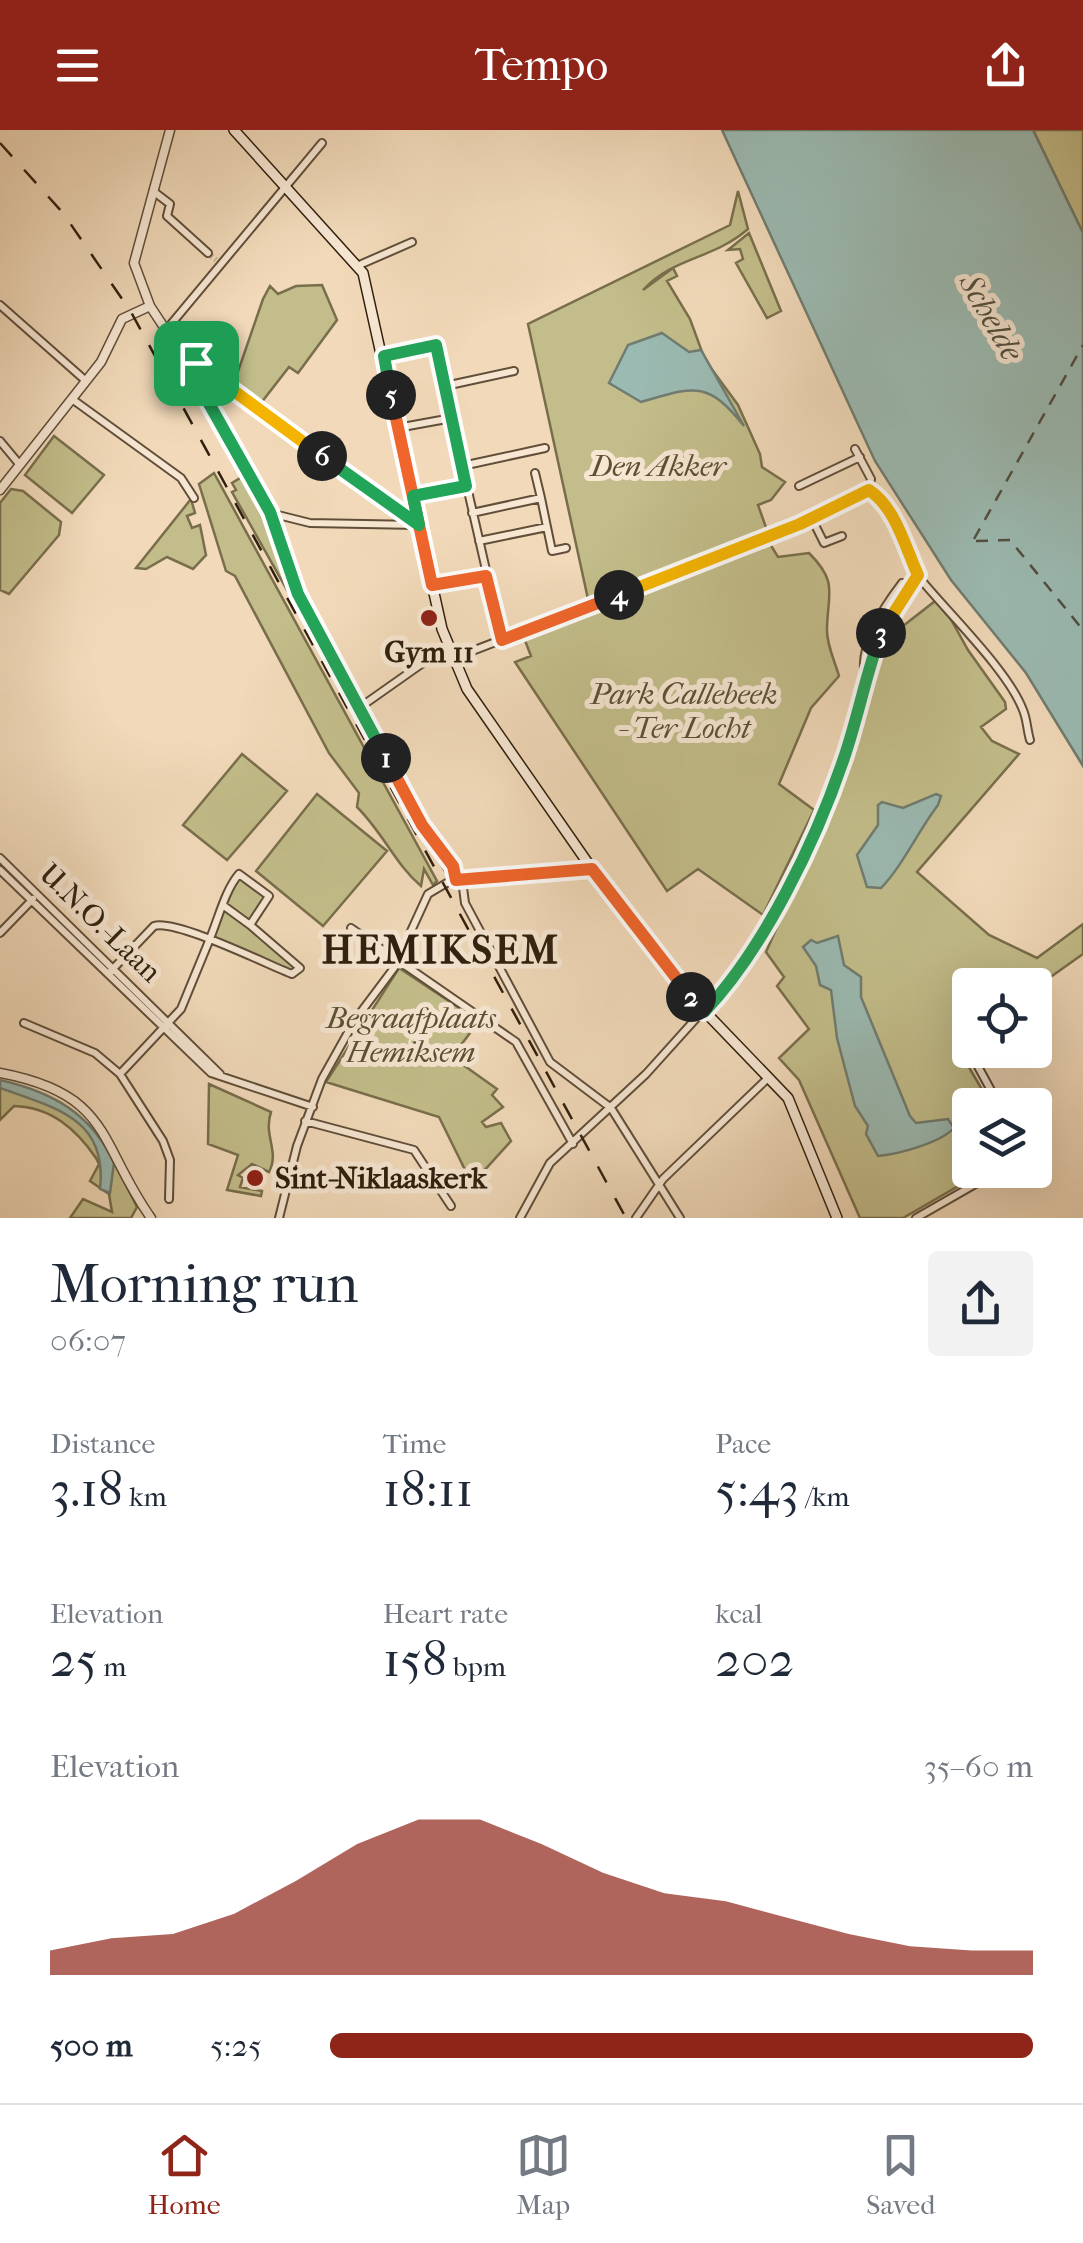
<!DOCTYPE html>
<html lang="en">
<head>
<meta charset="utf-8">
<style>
  :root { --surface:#fff; --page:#f2f2f3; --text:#1f2937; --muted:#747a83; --line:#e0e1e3; --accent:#8f2418 }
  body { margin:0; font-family:"IM FELL French Canon",serif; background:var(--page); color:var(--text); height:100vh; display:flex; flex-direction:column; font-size:38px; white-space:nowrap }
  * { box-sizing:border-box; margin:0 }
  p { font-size:32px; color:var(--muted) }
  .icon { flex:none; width:55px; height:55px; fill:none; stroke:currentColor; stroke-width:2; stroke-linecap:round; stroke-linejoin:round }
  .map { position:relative; height:1088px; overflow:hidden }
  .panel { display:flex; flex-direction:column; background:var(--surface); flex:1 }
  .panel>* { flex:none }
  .tools { position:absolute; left:952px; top:838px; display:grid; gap:20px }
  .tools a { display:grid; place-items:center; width:100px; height:100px; border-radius:10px; background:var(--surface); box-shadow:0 10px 40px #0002; font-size:50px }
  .pin { position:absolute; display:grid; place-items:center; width:85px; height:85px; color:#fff; margin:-42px; border-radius:20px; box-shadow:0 5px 15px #0006 }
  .km { position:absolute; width:50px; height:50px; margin:-25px; border-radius:50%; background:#222; color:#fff; font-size:28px; line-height:50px; text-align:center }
  .round { display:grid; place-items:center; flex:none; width:105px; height:105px; border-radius:10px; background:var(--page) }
  .summary { display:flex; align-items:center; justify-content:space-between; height:170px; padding:0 50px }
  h1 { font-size:55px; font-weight:600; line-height:75px }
  .metrics { display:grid; grid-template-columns:repeat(3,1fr); gap:15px; height:170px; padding:10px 50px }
  .metrics div { display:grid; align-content:center }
  .metrics b { font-size:50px; font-weight:600 }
  .metrics small { font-size:28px; font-weight:400 }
  .metrics p { font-size:28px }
  .chart { height:280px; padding:20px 50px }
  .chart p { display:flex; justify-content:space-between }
  .chart svg { width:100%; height:180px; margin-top:10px; fill:var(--accent); opacity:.7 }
  ul { padding:0 50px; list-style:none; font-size:32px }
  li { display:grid; grid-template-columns:160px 120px 1fr; align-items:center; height:75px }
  li i { height:25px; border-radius:12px; background:var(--accent) }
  header { display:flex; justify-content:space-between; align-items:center; height:130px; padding:0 50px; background:var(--accent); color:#fff; font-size:45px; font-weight:600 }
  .tab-bar { display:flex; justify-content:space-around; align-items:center; height:140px; border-top:2px solid var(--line); background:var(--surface); font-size:28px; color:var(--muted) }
  .tab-bar a { display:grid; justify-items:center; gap:5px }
  .tab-bar .current { color:var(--accent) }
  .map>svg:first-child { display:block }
  .green { fill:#c2bd8a; stroke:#796e4c; stroke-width:2.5 }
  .water { fill:#9bbab2; stroke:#707c70; stroke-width:2.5 }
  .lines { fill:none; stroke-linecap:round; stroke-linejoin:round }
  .ferry { stroke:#504e3f; stroke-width:2.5; stroke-dasharray:12 10; stroke-linecap:butt }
  .minor-tunnel { stroke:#cab497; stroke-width:6; stroke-dasharray:6 3; stroke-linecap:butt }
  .minor-casing { stroke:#604e39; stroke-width:10 }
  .tertiary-casing { stroke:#604e39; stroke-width:11 }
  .secondary-casing { stroke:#30200e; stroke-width:12 }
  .minor { stroke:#f6e6d2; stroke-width:6 }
  .tertiary { stroke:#f6e6d2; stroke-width:8 }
  .secondary { stroke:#f6e6d2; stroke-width:9 }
  .rail { stroke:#30200e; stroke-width:2.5; stroke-dasharray:18 18; stroke-linecap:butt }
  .split-1-casing { stroke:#fff; stroke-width:20 }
  .split-2-casing { stroke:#fff; stroke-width:20 }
  .split-3-casing { stroke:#fff; stroke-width:20 }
  .split-4-casing { stroke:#fff; stroke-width:20 }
  .split-5-casing { stroke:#fff; stroke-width:20 }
  .split-6-casing { stroke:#fff; stroke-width:20 }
  .split-7-casing { stroke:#fff; stroke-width:20 }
  .split-1 { stroke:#22a559; stroke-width:12 }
  .split-2 { stroke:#f0652b; stroke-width:12 }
  .split-3 { stroke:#22a559; stroke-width:12 }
  .split-4 { stroke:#f5b400; stroke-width:12 }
  .split-5 { stroke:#f0652b; stroke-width:12 }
  .split-6 { stroke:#22a559; stroke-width:12 }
  .split-7 { stroke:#f5b400; stroke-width:12 }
  .poi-dot { fill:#8f2418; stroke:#f6e6d2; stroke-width:4 }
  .labels { text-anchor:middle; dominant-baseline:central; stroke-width:10; stroke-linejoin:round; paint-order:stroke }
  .park-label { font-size:30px; font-style:italic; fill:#5c4f33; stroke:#f6e6d2 }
  .poi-label { font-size:30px; font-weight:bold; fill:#30200e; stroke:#f6e6d2 }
  .street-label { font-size:30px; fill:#30200e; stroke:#f6e6d2 }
  .water-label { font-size:32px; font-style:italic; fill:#504e3f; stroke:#f6e6d2 }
  .district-label { font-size:40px; font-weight:bold; letter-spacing:2.5px; fill:#30200e; stroke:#f6e6d2 }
</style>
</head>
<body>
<header><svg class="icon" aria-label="menu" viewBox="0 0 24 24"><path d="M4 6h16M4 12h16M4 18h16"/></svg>Tempo<svg class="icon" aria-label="share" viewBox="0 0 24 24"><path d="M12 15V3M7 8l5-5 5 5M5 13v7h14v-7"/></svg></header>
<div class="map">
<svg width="1083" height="1088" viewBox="0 0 1083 1088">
  <rect width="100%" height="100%" fill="#f1d9b9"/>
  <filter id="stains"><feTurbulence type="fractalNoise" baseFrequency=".002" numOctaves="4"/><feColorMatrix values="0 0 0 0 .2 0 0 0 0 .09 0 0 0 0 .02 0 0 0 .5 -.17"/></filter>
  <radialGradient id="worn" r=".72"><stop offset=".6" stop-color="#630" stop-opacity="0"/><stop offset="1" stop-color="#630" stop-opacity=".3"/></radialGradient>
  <path class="green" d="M 1033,0 L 1083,0 L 1083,103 Z
    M 738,61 L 748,99 C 712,130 675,126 643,160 L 673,138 L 677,146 L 667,151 L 690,189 L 705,230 L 738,275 L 760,324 L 762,337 L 785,352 L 771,370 L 758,375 L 768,403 L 588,469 L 528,194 L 730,95 Z
    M 749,103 L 781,181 L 767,188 L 736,133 L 743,129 L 740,119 L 728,120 Z
    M 322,155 L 337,190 L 298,243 L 289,237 L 261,273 L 234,253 L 263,169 L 270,156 L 278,164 L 296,156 Z
    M 185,237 L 254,356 L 296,462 L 447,745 L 232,362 L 236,360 L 232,353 L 245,345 L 213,287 L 209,289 L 191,249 L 187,250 Z
    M 54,306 L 104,345 L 72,383 L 25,345 Z
    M 214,343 L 437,751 L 433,755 L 424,739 L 421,756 C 395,734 384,704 357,677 L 359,663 L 329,623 L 235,446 L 226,441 L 199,354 Z
    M 11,359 L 23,361 L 61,392 L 59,405 L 9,464 L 0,460 L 0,373 Z
    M 191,369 L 195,383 L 187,386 L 192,398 L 200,395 L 206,425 L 193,439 L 167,427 L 146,439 L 136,438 Z
    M 770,414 L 778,427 L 809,423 C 838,452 828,462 827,498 C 826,513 835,532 839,546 L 811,578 L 779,654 L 814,680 L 763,785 L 698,739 L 667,761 L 515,532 L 531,526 L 524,508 Z
    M 939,468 L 968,520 L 1005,572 L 1006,579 L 981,597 L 992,611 L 1019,624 L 917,742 L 989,805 L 1037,828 L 1083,794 L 1083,824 L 1035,858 L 970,855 L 970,905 L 964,909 L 963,927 L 991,975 L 970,975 L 970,1040 L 986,1040 L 903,1088 L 860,1088 L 799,950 L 779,928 L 809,899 L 777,856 L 784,847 L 766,822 L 843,648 L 891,490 L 903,496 Z
    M 242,624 L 287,661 L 227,730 L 183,695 Z
    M 317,664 L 387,721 L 323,796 L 256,741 Z
    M 236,746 L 268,763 L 250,795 L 298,833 L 297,842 L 209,811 Z
    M 399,838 L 479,891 L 452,927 L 497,959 L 492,965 L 503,977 L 482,992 L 486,997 L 501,993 L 511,1011 L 472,1054 L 439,987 L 326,952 Z
    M 0,952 L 69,978 L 109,1021 L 137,1077 L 131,1088 L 70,1088 L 83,1069 L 112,1082 L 109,1064 L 90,1051 L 99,1034 L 96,1028 C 76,999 51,977 14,976 L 0,990 Z
    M 209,954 L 271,982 C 263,1006 280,1021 269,1042 L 252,1034 L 238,1045 L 243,1048 L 240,1057 L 262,1061 L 261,1066 L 227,1060 L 238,1025 L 208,1014 Z"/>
  <path class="water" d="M 722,0 L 1033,0 L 1083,103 L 1083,636 L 1026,543 L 951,450 L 875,331 Z
    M 662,203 L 689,222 L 701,220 L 744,296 C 707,249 693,257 641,272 L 609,253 L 628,215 Z
    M 936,664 L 941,666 L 938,675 C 918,701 902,737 881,758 L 867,757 L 857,725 L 878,695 L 878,675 L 882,672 L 903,678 Z
    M 838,806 L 844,835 L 861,847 L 861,867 L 910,986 L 916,993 L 948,989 L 954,998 C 940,1013 899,1024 878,1026 L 866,1004 L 868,996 L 855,976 L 837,908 L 831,860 L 820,855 L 816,836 L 803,817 L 811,810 L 817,813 Z
    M 0,950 C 52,962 91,983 114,1033 L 110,1063 L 100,1059 C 108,988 55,978 0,958 Z"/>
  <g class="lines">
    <path class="ferry" d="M 974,409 L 1083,215
      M 976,411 L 1010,410 L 1083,500"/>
    <path class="minor-tunnel" d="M 208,123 L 216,130"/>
    <g class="minor-casing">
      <path id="minor" d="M 153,61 L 170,74 L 167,86 L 208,123
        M 357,136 L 412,112
        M 0,175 L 86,251
        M 167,199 L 322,13
        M 384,226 L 436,215 L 467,359
        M 196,233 L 199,254 L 270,383 L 298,464 L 422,695 L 453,736 L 456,750
        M 445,256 L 514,241
        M 72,269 L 181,348 L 194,368
        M 397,298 L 452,288
        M 0,311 L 20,335
        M 855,319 L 871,349 L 869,360
        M 462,336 L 545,318
        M 535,343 L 541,368
        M 799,356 L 860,327
        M 869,360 C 900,380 898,420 918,446 C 946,481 1008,540 1023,580 C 1027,589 1027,600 1030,610
        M 468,361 L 502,510
        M 413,366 L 466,356
        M 270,383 L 310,393 L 418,395
        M 472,383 L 541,368 L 547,397 L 479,411
        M 812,389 L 824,413 L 842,406
        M 547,397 L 552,421 L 566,418
        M 432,455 L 486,445
        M 454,528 L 800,395 L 869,360
        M 866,551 C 856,518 883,478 902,453
        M 359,578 L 447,516
        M 0,728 L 220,944
        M 0,740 L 211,943 L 313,977
        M 462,750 L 465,773 L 550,932 L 611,978 L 680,1088
        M 224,776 L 250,795
        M 351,798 L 516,912 L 573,1014
        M 0,803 L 33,769
        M 108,844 L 154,796 C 176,789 266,834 292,844 L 300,838 L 250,795 L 269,766 L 239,744 C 225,760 218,790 209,811 L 181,879 L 120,944
        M 24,893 L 95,923 L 120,944 L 163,1011 L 170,1030 L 169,1069
        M 975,931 L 999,975
        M 305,991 L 414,1020 L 451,1076
        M 279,1088 L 297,1016 L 322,949 L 355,890 L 394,838 L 428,764 L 450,751 L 592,739
        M 520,1088 L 550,1033 L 646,944 L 746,833 L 838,645 L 886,490 L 918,445
        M 636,1088 L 663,1049 L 768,948
        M 916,1088 L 1000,1040"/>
    </g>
    <g class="tertiary-casing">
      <path id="tertiary" d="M 170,0 L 134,133 L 150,176 L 179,220 L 419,395
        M 0,360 L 101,232 L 122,189 L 150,176
        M 0,943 C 112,964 98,1013 151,1088"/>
    </g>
    <g class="secondary-casing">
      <path id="secondary" d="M 234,0 L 363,143 L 442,499 L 467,559 L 592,739 L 686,862 L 788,968 L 837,1088"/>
    </g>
    <use href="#minor" class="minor"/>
    <use href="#tertiary" class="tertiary"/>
    <use href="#secondary" class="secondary"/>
    <path class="rail" d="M 0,13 L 63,83 L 131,182 L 626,1088"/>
  </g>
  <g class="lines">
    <g class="split-1-casing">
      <path id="split-1" d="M 196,233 L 198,254 L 270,382 L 298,464 L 386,628"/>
    </g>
    <g class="split-2-casing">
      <path id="split-2" d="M 386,628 L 422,695 L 453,736 L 456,750 L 592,739 L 691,867"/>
    </g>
    <g class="split-3-casing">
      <path id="split-3" d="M 691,867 L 704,882 C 764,819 816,711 844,628 C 858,587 866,544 881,503"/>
    </g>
    <g class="split-4-casing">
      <path id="split-4" d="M 619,465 L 800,394 L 869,360 C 896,378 905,417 918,445 L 881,503"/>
    </g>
    <g class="split-5-casing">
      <path id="split-5" d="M 391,265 L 432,455 L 486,446 L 502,510 L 619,465"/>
    </g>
    <g class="split-6-casing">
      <path id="split-6" d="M 322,326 L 419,395 L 413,366 L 466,356 L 436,215 L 384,226 L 391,265"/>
    </g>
    <g class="split-7-casing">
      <path id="split-7" d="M 196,233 L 322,326"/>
    </g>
    <use href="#split-1" class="split-1"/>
    <use href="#split-2" class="split-2"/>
    <use href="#split-3" class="split-3"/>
    <use href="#split-4" class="split-4"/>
    <use href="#split-5" class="split-5"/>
    <use href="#split-6" class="split-6"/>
    <use href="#split-7" class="split-7"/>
  </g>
  <g class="poi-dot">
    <circle cx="429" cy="488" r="10"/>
    <circle cx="255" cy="1048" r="10"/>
  </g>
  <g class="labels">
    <g class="park-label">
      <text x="658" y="336">Den Akker</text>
      <text x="684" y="564">Park Callebeek<tspan x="684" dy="34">- Ter Locht</tspan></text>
      <text x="411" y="888">Begraafplaats<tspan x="411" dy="34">Hemiksem</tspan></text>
    </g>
    <g class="poi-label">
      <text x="429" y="522">Gym 11</text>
      <text x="275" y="1048" text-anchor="start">Sint-Niklaaskerk</text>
    </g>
    <g class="street-label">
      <text transform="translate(100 793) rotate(44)">U.N.O.-Laan</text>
    </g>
    <g class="water-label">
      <text transform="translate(991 187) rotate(60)">Schelde</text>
    </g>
    <g class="district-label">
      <text x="441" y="820">HEMIKSEM</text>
    </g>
  </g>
  <rect width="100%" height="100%" filter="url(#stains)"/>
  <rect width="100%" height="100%" fill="url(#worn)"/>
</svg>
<div class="tools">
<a><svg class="icon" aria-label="locate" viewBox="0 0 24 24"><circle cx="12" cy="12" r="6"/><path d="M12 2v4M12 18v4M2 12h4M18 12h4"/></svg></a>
<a><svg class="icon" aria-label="layers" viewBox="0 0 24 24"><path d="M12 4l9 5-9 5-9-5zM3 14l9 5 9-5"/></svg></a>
</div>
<div class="pin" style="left:196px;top:233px;background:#1e9e55"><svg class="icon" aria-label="arrive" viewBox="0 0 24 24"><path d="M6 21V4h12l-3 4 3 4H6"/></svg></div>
<b class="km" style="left:386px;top:628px">1</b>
<b class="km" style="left:691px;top:867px">2</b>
<b class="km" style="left:881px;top:503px">3</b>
<b class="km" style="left:619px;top:465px">4</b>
<b class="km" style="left:391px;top:265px">5</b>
<b class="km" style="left:322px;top:326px">6</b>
</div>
<section class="panel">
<div class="summary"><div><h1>Morning run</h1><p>06:07</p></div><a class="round"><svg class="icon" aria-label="share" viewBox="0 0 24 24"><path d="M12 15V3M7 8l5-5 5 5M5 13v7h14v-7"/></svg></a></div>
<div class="metrics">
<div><p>Distance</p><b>3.18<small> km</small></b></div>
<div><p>Time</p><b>18:11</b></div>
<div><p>Pace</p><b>5:43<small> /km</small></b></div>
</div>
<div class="metrics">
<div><p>Elevation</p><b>25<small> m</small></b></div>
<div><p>Heart rate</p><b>158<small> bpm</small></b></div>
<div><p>kcal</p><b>202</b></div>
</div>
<div class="chart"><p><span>Elevation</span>35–60 m</p>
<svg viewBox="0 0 160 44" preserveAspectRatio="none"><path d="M0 44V38L10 35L20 34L30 29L40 21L50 12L60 6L70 6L80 12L90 19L100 24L110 26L120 30L130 34L140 37L150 38L160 38V44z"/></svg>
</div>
<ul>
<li><b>500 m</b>5:25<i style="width:100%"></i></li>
</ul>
</section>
<nav class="tab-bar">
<a class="current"><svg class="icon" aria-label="home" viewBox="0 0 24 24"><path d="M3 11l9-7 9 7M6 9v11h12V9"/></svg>Home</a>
<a><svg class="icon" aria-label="map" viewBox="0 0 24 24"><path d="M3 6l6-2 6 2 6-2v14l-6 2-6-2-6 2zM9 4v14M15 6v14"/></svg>Map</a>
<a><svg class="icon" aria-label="saved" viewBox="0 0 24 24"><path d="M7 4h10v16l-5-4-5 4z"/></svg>Saved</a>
</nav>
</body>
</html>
